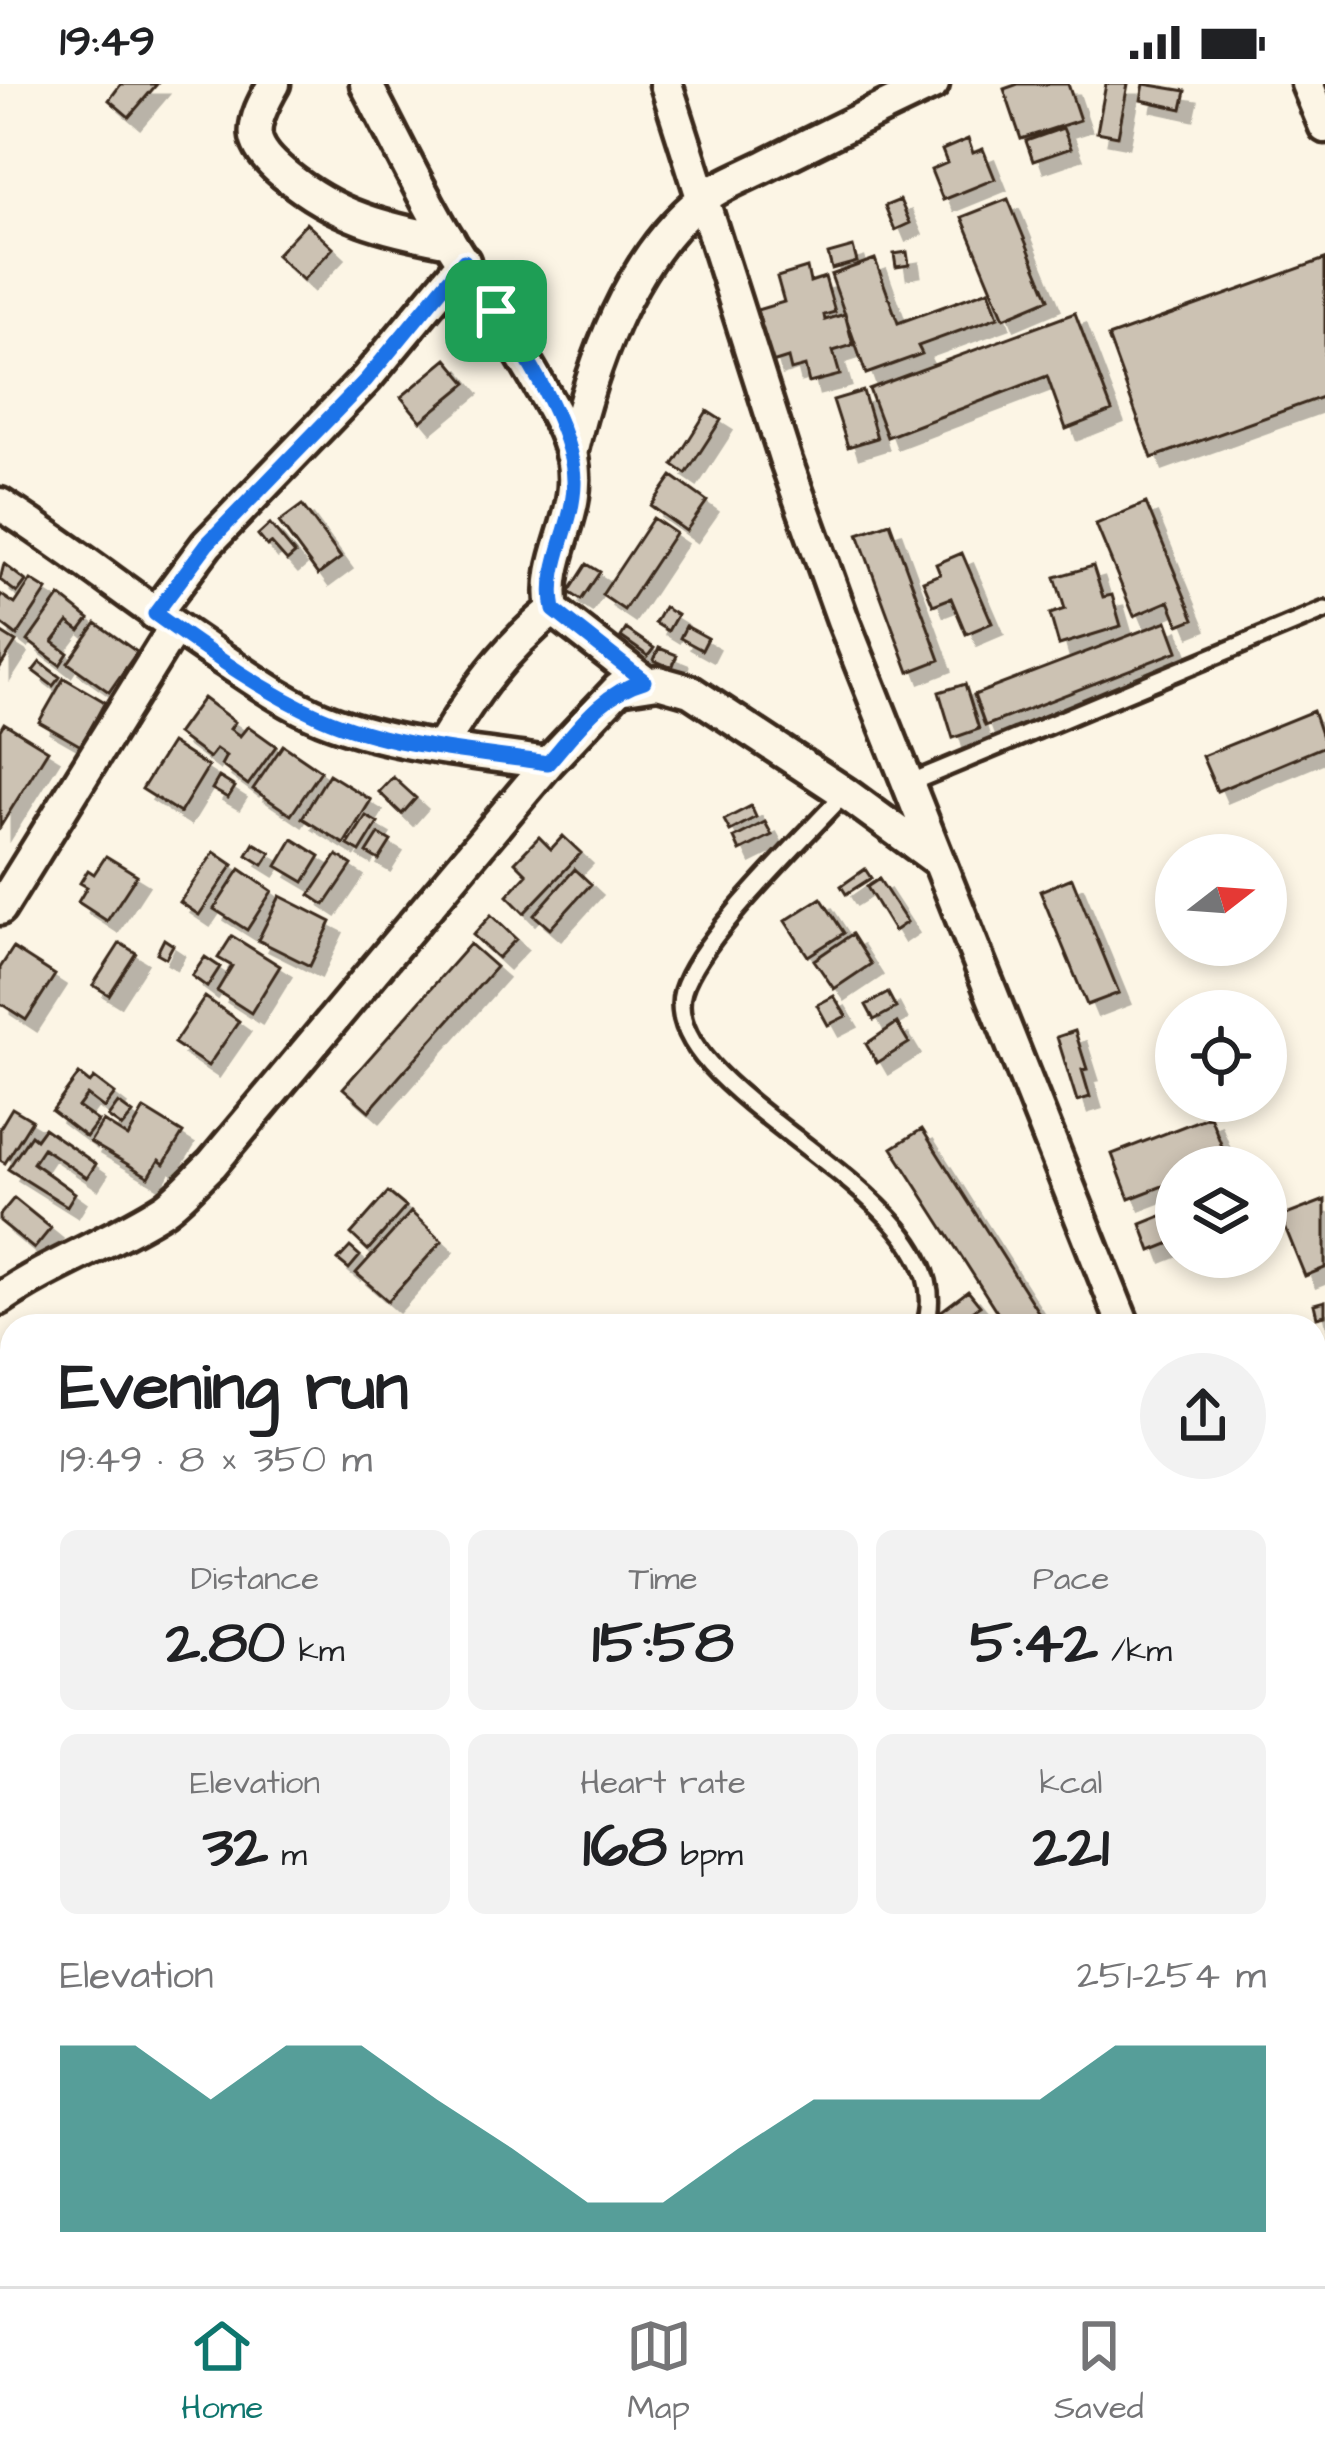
<!DOCTYPE html>
<html lang="en">
<head>
<meta charset="utf-8">
<style>
  :root { --surface:#fff; --page:#f2f2f2; --text:#202124; --muted:#757577; --line:#e0e0e0; --accent:#0f766e }
  body { margin:0; font-family:"Architects Daughter",sans-serif; background:var(--page); color:var(--text); height:100vh; display:flex; flex-direction:column; font-size:45px; white-space:nowrap }
  * { box-sizing:border-box; margin:0 }
  p { font-size:39px; color:var(--muted) }
  .icon { flex:none; width:66px; height:66px; fill:none; stroke:currentColor; stroke-width:2; stroke-linecap:round; stroke-linejoin:round }
  .map { position:relative; flex:1; overflow:hidden }
  .drawer { position:absolute; left:0px; top:1230px; width:1326px; height:972px; display:flex; flex-direction:column; background:var(--surface); border-radius:36px 36px 0 0; box-shadow:0 6px 18px #0003 }
  .drawer>* { flex:none }
  .needle { width:78px; rotate:73deg }
  .buttons { position:absolute; left:1155px; top:750px; display:grid; gap:24px }
  .buttons a { display:grid; place-items:center; width:132px; height:132px; border-radius:50%; background:var(--surface); box-shadow:0 6px 18px #0003; font-size:60px }
  .pin { position:absolute; display:grid; place-items:center; width:102px; height:102px; color:#fff; margin:-51px; border-radius:24px; box-shadow:0 6px 18px #0006 }
  .round { display:grid; place-items:center; flex:none; width:126px; height:126px; border-radius:63px; background:var(--page) }
  .head { display:flex; align-items:center; justify-content:space-between; height:204px; padding:0 60px }
  h1 { font-size:66px; font-weight:700; line-height:90px }
  .figures { display:grid; grid-template-columns:repeat(3,1fr); gap:18px; height:204px; padding:12px 60px }
  .figures div { display:grid; align-content:center; border-radius:18px; background:var(--page); text-align:center }
  .figures b { font-size:60px; font-weight:700 }
  .figures small { font-size:33px; font-weight:400 }
  .figures p { font-size:33px }
  .chart { height:336px; padding:24px 60px }
  .chart p { display:flex; justify-content:space-between }
  .chart svg { width:100%; height:216px; margin-top:12px; fill:var(--accent); opacity:.7 }
  .status { display:flex; justify-content:space-between; align-items:center; height:84px; padding:0 60px; background:var(--surface); direction:ltr }
  .status svg { height:33px; fill:currentColor }
  .menu { display:flex; justify-content:space-around; align-items:center; height:168px; border-top:3px solid var(--line); background:var(--surface); font-size:33px; color:var(--muted) }
  .menu a { display:grid; justify-items:center; gap:6px }
  .menu .current { color:var(--accent) }
  .map>svg:first-child { display:block }
  .building { fill:#ccc2b3; stroke:#3b2a1e; stroke-width:3; filter:url(#shadow) }
  .lines { fill:none; stroke-linecap:round; stroke-linejoin:round }
  .lane-casing { stroke:#3b2a1e; stroke-width:24 }
  .street-casing { stroke:#3b2a1e; stroke-width:39 }
  .highway-casing { stroke:#3b2a1e; stroke-width:66 }
  .path { stroke:#3b2a1e; stroke-width:4.5; stroke-dasharray:9 9; stroke-linecap:butt }
  .lane { stroke:#fcf5e5; stroke-width:15 }
  .street { stroke:#fcf5e5; stroke-width:30 }
  .highway { stroke:#fcf5e5; stroke-width:57 }
  .route-casing { stroke:#fff; stroke-width:24 }
  .route { stroke:#1a73e8; stroke-width:15 }
</style>
</head>
<body>
<div class="status"><b>19:49</b><svg viewBox="0 0 49 12"><path d="M0 12V9h3v3zM5 12V6h3v6zM10 12V3h3v9zM15 12V0h3v12zM26 1h20v11H26zM47 4h2v5h-2z"/></svg></div>
<div class="map">
<svg width="1325" height="2202" viewBox="0 0 1325 2202">
  <defs>
    <filter id="shadow"><feDropShadow dx="11" dy="11" stdDeviation="0" flood-color="#0004"/></filter>
  </defs>
  <rect width="100%" height="100%" fill="#fcf5e5"/>
  <filter id="ink" filterUnits="userSpaceOnUse"><feTurbulence type="fractalNoise" baseFrequency=".00833" numOctaves="2"/><feDisplacementMap in="SourceGraphic" scale="24" xChannelSelector="R" yChannelSelector="G"/><feConvolveMatrix kernelMatrix="1 2 1 2 8 2 1 2 1" color-interpolation-filters="sRGB"/></filter>
  <g filter="url(#ink)">
    <path class="building" d="M 121,0 L 157,0 L 129,33 L 109,16 Z
      M 1018,0 L 1068,0 L 1080,36 L 1021,55 L 1004,5 Z
      M 1106,0 L 1128,0 L 1118,52 L 1097,48 Z
      M 1144,0 L 1186,7 L 1182,25 L 1141,16 Z
      M 1063,44 L 1071,64 L 1033,77 L 1026,57 Z
      M 968,55 L 973,69 L 983,65 L 995,95 L 943,116 L 931,86 L 947,79 L 942,66 Z
      M 1008,115 L 1049,215 L 1004,234 L 962,133 Z
      M 900,116 L 910,139 L 895,146 L 885,122 Z
      M 306,139 L 333,164 L 303,196 L 276,171 Z
      M 853,163 L 857,178 L 832,185 L 828,170 Z
      M 907,168 L 909,181 L 896,183 L 894,170 Z
      M 875,175 L 898,239 L 989,206 L 998,233 L 918,262 L 922,270 L 866,290 L 831,191 Z
      M 1325,175 L 1325,312 L 1152,374 L 1108,253 Z
      M 807,184 L 810,198 L 825,193 L 835,228 L 824,231 L 825,236 L 845,230 L 853,261 L 833,267 L 840,291 L 809,299 L 805,282 L 791,286 L 788,274 L 772,279 L 757,226 L 784,218 L 777,193 Z
      M 1075,229 L 1112,327 L 1066,345 L 1047,292 L 887,353 L 869,305 Z
      M 447,275 L 467,299 L 421,337 L 401,313 Z
      M 863,307 L 877,354 L 848,363 L 833,316 Z
      M 707,327 L 721,336 L 686,390 L 673,381 Z
      M 672,392 L 707,417 L 686,447 L 651,422 Z
      M 1146,419 L 1194,535 L 1179,541 L 1169,517 L 1134,532 L 1096,440 Z
      M 302,421 L 341,474 L 318,491 L 279,438 Z
      M 653,434 L 675,449 L 624,526 L 602,511 Z
      M 890,439 L 940,576 L 909,588 L 858,450 Z
      M 270,440 L 295,470 L 287,477 L 271,459 L 267,462 L 258,451 Z
      M 962,469 L 992,539 L 966,550 L 951,514 L 933,521 L 923,497 L 940,490 L 936,480 Z
      M 4,480 L 26,497 L 17,509 L 0,496 Z
      M 587,480 L 600,488 L 581,516 L 569,508 Z
      M 1093,482 L 1103,513 L 1112,511 L 1121,542 L 1059,561 L 1050,530 L 1065,525 L 1055,493 Z
      M 31,496 L 47,506 L 17,552 L 0,539 L 0,510 L 15,520 Z
      M 60,512 L 89,535 L 80,547 L 68,538 L 53,558 L 68,569 L 60,581 L 28,557 Z
      M 664,523 L 677,531 L 668,547 L 655,539 Z
      M 1167,537 L 1178,567 L 985,642 L 974,611 Z
      M 96,539 L 137,568 L 109,608 L 68,579 Z
      M 686,542 L 708,554 L 702,566 L 680,554 Z
      M 626,545 L 654,564 L 648,572 L 621,553 Z
      M 0,548 L 16,558 L 0,583 Z
      M 659,564 L 677,571 L 672,584 L 654,576 Z
      M 40,578 L 60,593 L 53,602 L 33,587 Z
      M 64,594 L 105,618 L 81,662 L 39,638 Z
      M 965,600 L 979,645 L 953,654 L 939,608 Z
      M 203,614 L 235,638 L 230,645 L 240,652 L 248,642 L 276,662 L 248,701 L 221,681 L 226,672 L 216,665 L 209,674 L 177,650 Z
      M 1313,627 L 1325,662 L 1217,707 L 1202,672 Z
      M 4,639 L 48,666 L 0,743 L 0,646 Z
      M 171,659 L 208,683 L 180,729 L 142,705 Z
      M 283,661 L 321,687 L 291,731 L 253,705 Z
      M 329,690 L 371,716 L 344,760 L 302,734 Z
      M 219,693 L 235,703 L 228,714 L 212,705 Z
      M 393,693 L 416,714 L 402,730 L 379,708 Z
      M 751,722 L 756,733 L 730,747 L 724,736 Z
      M 366,732 L 378,739 L 360,768 L 348,761 Z
      M 765,738 L 772,751 L 740,767 L 734,754 Z
      M 379,750 L 391,757 L 379,776 L 367,769 Z
      M 563,752 L 581,769 L 524,829 L 507,812 L 527,790 L 515,778 L 539,753 L 551,765 Z
      M 293,755 L 320,772 L 304,798 L 277,782 Z
      M 254,759 L 271,769 L 263,781 L 247,771 Z
      M 214,768 L 233,781 L 199,831 L 180,818 Z
      M 337,771 L 352,781 L 325,821 L 310,811 Z
      M 106,772 L 137,791 L 107,837 L 78,818 L 87,803 L 80,799 L 88,786 L 94,790 Z
      M 240,785 L 272,807 L 247,846 L 214,825 Z
      M 575,785 L 591,800 L 550,845 L 534,831 Z
      M 865,785 L 871,794 L 846,810 L 841,802 Z
      M 1072,794 L 1119,909 L 1087,921 L 1040,807 Z
      M 879,795 L 907,838 L 894,847 L 867,803 Z
      M 280,812 L 331,838 L 310,882 L 258,856 Z
      M 821,814 L 844,849 L 808,872 L 785,837 Z
      M 491,831 L 516,855 L 498,874 L 473,851 Z
      M 852,850 L 871,880 L 834,905 L 814,876 Z
      M 232,852 L 280,882 L 251,929 L 217,907 L 232,882 L 218,874 Z
      M 164,855 L 173,861 L 166,874 L 157,869 Z
      M 120,859 L 136,869 L 109,911 L 93,901 Z
      M 470,860 L 496,883 L 369,1027 L 343,1004 Z
      M 13,864 L 55,891 L 26,936 L 0,919 L 0,884 Z
      M 205,873 L 220,883 L 207,903 L 192,892 Z
      M 888,909 L 896,924 L 874,936 L 866,921 Z
      M 834,912 L 846,932 L 828,941 L 817,921 Z
      M 205,913 L 239,937 L 208,982 L 174,959 Z
      M 897,939 L 909,959 L 877,979 L 866,960 Z
      M 1075,947 L 1087,985 L 1082,986 L 1090,1013 L 1077,1017 L 1057,953 Z
      M 79,990 L 90,999 L 94,994 L 115,1010 L 104,1024 L 87,1011 L 78,1023 L 98,1037 L 86,1053 L 52,1027 Z
      M 118,1019 L 133,1030 L 122,1043 L 108,1033 Z
      M 12,1024 L 32,1036 L 5,1079 L 0,1076 L 0,1044 Z
      M 144,1025 L 183,1049 L 164,1080 L 159,1076 L 149,1093 L 90,1058 L 103,1037 L 128,1053 Z
      M 1210,1032 L 1230,1083 L 1176,1083 L 1176,1097 L 1129,1115 L 1112,1070 Z
      M 44,1044 L 96,1080 L 87,1094 L 43,1064 L 33,1079 L 75,1109 L 67,1122 L 8,1085 L 31,1051 L 36,1055 Z
      M 922,1045 L 1047,1242 L 1006,1242 L 892,1064 Z
      M 388,1108 L 406,1123 L 368,1166 L 351,1150 Z
      M 14,1114 L 51,1144 L 34,1165 L 0,1137 L 0,1131 Z
      M 1325,1116 L 1325,1184 L 1305,1192 L 1281,1133 Z
      M 1176,1126 L 1176,1157 L 1151,1167 L 1141,1140 Z
      M 411,1128 L 442,1157 L 388,1217 L 356,1189 Z
      M 350,1163 L 360,1172 L 349,1185 L 338,1176 Z
      M 968,1207 L 980,1222 L 950,1242 L 940,1228 Z
      M 1325,1217 L 1325,1231 L 1317,1233 L 1314,1220 Z
      M 1325,1521 L 1325,1624 L 1314,1591 L 1314,1530 L 1316,1524 Z
      M 5,1638 L 12,1644 L 12,1709 L 0,1724 L 0,1645 Z
      M 0,1914 L 12,1916 L 12,1936 L 0,1934 Z
      M 1321,1922 L 1325,1932 L 1325,2040 L 1314,2013 L 1314,1925 Z
      M 1325,2061 L 1325,2117 L 1314,2122 L 1314,2065 Z
      M 398,2190 L 410,2193 L 403,2202 L 392,2197 Z
      M 416,2190 L 435,2190 L 427,2202 L 411,2202 L 409,2200 Z"/>
    <g class="lines">
      <g class="lane-casing">
        <path id="lane" d="M 907,700 L 1325,526
          M 845,709 C 805,753 699,854 683,907 C 653,1013 971,1112 925,1242
          M 1314,1665 L 1325,1662
          M 495,2190 L 502,2202
          M 1081,2190 L 1086,2202"/>
      </g>
      <g class="street-casing">
        <path id="street" d="M 274,0 C 266,14 253,36 256,53 C 259,68 273,81 284,90 C 336,133 385,145 450,157
          M 366,0 C 392,49 416,100 444,148 C 473,195 504,241 532,289 C 547,315 566,344 572,373 C 584,432 543,470 553,526 L 644,597
          M 666,0 L 786,377 L 843,536 L 1124,1242
          M 1307,0 L 1325,43
          M 571,370 C 592,281 629,173 704,114 C 722,100 748,91 769,80 C 823,53 878,26 933,0
          M 0,420 C 78,469 149,528 227,578 C 257,598 288,620 322,634 C 392,662 474,668 548,679
          M 155,530 L 207,460 L 366,295 L 464,177
          M 441,663 C 473,609 504,565 553,526
          M 0,825 L 174,544
          M 0,1215 C 52,1179 111,1159 164,1125 C 181,1113 196,1095 212,1080 L 548,679 L 619,604 L 658,598 L 690,607 L 845,709 L 938,777
          M 1314,1729 L 1325,1759
          M 817,2190 L 821,2202"/>
      </g>
      <g class="highway-casing">
        <path id="highway" d="M 1312,2202 L 1325,2196"/>
      </g>
      <path class="path" d="M 0,2172 L 12,2175
        M 47,2190 L 70,2202"/>
      <use href="#lane" class="lane"/>
      <use href="#street" class="street"/>
      <use href="#highway" class="highway"/>
    </g>
  </g>
  <g class="lines" filter="url(#ink)">
    <g class="route-casing">
      <path id="route" d="M 464,177 C 498,230 576,337 574,400 C 573,445 545,480 554,526 L 644,597 C 601,609 577,646 548,679 C 474,668 390,663 321,633 C 262,607 207,567 155,530 L 207,460 L 366,296 Z"/>
    </g>
    <use href="#route" class="route"/>
  </g>
</svg>
<div class="buttons">
<a><svg class="needle" viewBox="-14 -14 28 28"><path d="M0-13l5 13h-10z" fill="#e53935"/><path d="M0 13l5-13h-10z" fill="#757577"/></svg></a>
<a><svg class="icon" aria-label="locate" viewBox="0 0 24 24"><circle cx="12" cy="12" r="6"/><path d="M12 2v4M12 18v4M2 12h4M18 12h4"/></svg></a>
<a><svg class="icon" aria-label="layers" viewBox="0 0 24 24"><path d="M12 4l9 5-9 5-9-5zM3 14l9 5 9-5"/></svg></a>
</div>
<div class="pin" style="left:496px;top:227px;background:#1e9e55"><svg class="icon" aria-label="arrive" viewBox="0 0 24 24"><path d="M6 21V4h12l-3 4 3 4H6"/></svg></div>
<section class="drawer">
<div class="head"><div><h1>Evening run</h1><p>19:49 · 8 × 350 m</p></div><a class="round"><svg class="icon" aria-label="share" viewBox="0 0 24 24"><path d="M12 15V3M7 8l5-5 5 5M5 13v7h14v-7"/></svg></a></div>
<div class="figures">
<div><p>Distance</p><b>2.80<small> km</small></b></div>
<div><p>Time</p><b>15:58</b></div>
<div><p>Pace</p><b>5:42<small> /km</small></b></div>
</div>
<div class="figures">
<div><p>Elevation</p><b>32<small> m</small></b></div>
<div><p>Heart rate</p><b>168<small> bpm</small></b></div>
<div><p>kcal</p><b>221</b></div>
</div>
<div class="chart"><p><span>Elevation</span>251–254 m</p>
<svg viewBox="0 0 160 44" preserveAspectRatio="none"><path d="M0 44V6L10 6L20 17L30 6L40 6L50 17L60 27L70 38L80 38L90 27L100 17L110 17L120 17L130 17L140 6L150 6L160 6V44z"/></svg>
</div>
</section>
</div>
<nav class="menu">
<a class="current"><svg class="icon" aria-label="home" viewBox="0 0 24 24"><path d="M3 11l9-7 9 7M6 9v11h12V9"/></svg>Home</a>
<a><svg class="icon" aria-label="map" viewBox="0 0 24 24"><path d="M3 6l6-2 6 2 6-2v14l-6 2-6-2-6 2zM9 4v14M15 6v14"/></svg>Map</a>
<a><svg class="icon" aria-label="saved" viewBox="0 0 24 24"><path d="M7 4h10v16l-5-4-5 4z"/></svg>Saved</a>
</nav>
</body>
</html>
